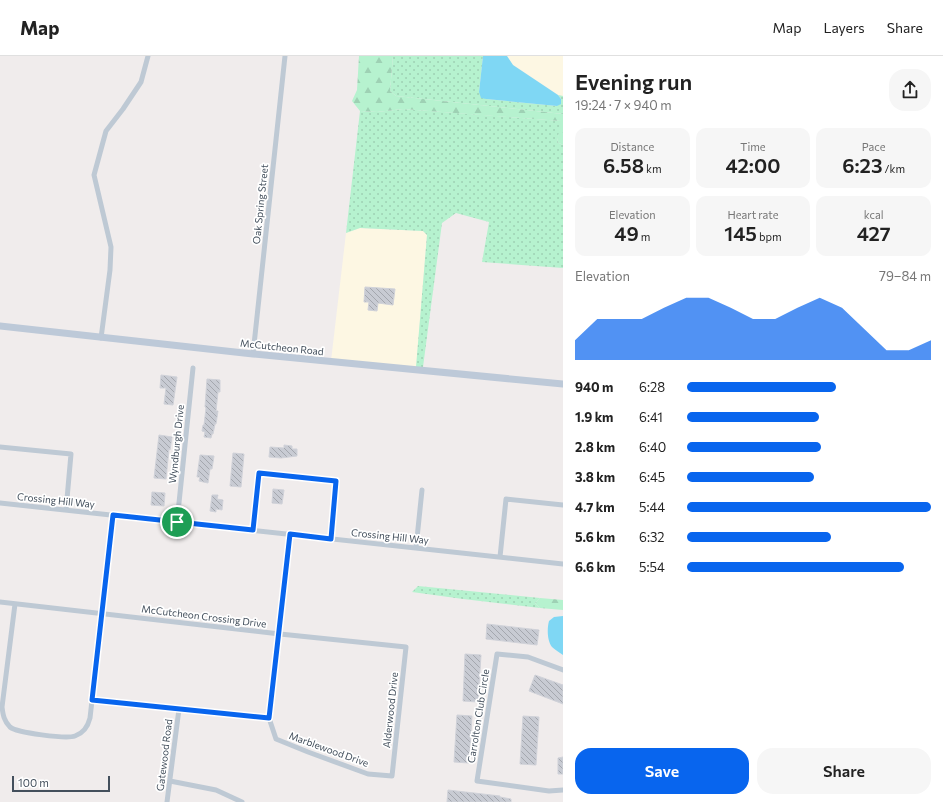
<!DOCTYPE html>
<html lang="en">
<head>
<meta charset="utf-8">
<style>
  :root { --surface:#fff; --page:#f6f6f6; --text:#222; --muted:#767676; --line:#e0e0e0; --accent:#0865ee }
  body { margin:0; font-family:Commissioner,sans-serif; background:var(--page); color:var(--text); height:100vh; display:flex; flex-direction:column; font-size:15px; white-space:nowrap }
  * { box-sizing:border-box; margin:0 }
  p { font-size:13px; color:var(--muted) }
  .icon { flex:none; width:22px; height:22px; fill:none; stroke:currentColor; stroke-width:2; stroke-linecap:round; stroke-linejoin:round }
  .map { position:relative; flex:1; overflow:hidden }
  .drawer { display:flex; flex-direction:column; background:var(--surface); width:380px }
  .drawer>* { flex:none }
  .scale { position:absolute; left:12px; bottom:10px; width:98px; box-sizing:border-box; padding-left:4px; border:2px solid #434f5c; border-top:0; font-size:11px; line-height:14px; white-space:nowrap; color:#434f5c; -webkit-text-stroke:3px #fff; paint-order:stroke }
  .pin { position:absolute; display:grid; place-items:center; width:34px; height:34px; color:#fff; margin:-17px; border:2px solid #fff; border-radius:50%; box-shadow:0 1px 4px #0007 }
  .round { display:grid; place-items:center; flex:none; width:42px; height:42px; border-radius:16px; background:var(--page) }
  .head { display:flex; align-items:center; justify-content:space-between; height:68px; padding:0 12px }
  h1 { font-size:22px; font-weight:600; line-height:30px }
  .stats { display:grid; grid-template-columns:repeat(3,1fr); gap:6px; height:68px; padding:4px 12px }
  .stats div { display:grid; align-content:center; border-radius:10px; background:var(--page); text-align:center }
  .stats b { font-size:20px; font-weight:600 }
  .stats small { font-size:11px; font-weight:400 }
  .stats p { font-size:11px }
  .chart { height:112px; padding:8px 12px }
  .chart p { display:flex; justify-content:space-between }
  .chart svg { width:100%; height:72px; margin-top:4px; fill:var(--accent); opacity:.7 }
  .action { display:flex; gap:8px; margin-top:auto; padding:8px 12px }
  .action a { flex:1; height:46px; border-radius:16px; background:var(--accent); color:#fff; font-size:16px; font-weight:600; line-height:46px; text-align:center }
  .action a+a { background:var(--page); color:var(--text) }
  ul { padding:0 12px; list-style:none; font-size:13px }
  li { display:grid; grid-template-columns:64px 48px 1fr; align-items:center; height:30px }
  li i { height:10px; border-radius:5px; background:var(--accent) }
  header { display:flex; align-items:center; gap:24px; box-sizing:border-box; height:56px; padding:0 20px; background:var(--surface); border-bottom:1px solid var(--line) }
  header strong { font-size:19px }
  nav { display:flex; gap:22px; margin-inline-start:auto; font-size:14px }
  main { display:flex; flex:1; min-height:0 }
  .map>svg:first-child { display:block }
  .commercial { fill:#fdf7e3 }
  .grass { fill:url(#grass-dots) }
  .forest { fill:url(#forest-firs) }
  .water { fill:#7fd7f4 }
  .building { fill:url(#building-back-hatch); stroke:#d0d2d9 }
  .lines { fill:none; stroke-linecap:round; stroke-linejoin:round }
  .street { stroke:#bec9d4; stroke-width:5 }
  .secondary { stroke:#bdc9d8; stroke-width:7 }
  .route-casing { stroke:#fff; stroke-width:8 }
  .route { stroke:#0865ee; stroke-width:5 }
  .labels { text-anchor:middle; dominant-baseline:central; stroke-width:3.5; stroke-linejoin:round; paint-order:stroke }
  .street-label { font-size:10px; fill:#434f5c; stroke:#fff }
</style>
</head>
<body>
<header>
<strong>Map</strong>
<nav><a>Map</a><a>Layers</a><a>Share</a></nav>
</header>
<main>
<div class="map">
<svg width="563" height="746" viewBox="0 0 563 746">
  <defs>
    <pattern id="grass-dots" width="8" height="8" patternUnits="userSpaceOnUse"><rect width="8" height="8" fill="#b6f2cf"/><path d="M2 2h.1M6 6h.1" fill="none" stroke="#9ed1b4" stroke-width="1.8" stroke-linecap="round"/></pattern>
    <pattern id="forest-firs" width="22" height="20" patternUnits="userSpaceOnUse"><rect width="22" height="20" fill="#b6f2cf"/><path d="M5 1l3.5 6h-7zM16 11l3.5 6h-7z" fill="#9ed1b4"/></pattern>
    <pattern id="building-back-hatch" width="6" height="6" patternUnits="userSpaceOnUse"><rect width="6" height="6" fill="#c8cbd3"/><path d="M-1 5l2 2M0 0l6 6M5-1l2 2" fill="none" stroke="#a4a7ae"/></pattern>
  </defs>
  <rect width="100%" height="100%" fill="#f0ecec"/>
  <path class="commercial" d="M 507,0 L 563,0 L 563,40 L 558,39 L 513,9 Z
    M 360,172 L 423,175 L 427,179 L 416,314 L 331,305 L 346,177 Z"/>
  <path class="grass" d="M 393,0 L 483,0 L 479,36 L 486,43 L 557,50 L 561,43 L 558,39 L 563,40 L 563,58 L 396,40 L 390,35 Z
    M 403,53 L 562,65 L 557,86 L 563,89 L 563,212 L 482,206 L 489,166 L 456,157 L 442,167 L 423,311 L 416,311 L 427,179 L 423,175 L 360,172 L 346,177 L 360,55 L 377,56 Z
    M 418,530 L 540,542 L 535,547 L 540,552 L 463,543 L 412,536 Z"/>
  <path class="forest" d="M 359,0 L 393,0 L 390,35 L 396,40 L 563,58 L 563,89 L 557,86 L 561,65 L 403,53 L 377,56 L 360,55 L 352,45 L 357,34 Z
    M 540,542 L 563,544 L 563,554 L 540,552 L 535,547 Z"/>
  <path class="water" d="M 483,0 L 507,0 L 513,9 L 558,39 L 561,43 L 561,48 L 557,50 L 486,43 L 481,42 L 479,36 Z
    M 563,560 L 563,599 C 559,596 555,594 552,591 C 547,585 547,572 549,565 L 554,561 Z"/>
  <path class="building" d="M 365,231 L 395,233 L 393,249 L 378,247 L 377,255 L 368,254 L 369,246 L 364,246 Z
    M 161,319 L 177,321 L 173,349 L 164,348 L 166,332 L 160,332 Z
    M 207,323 L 220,324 L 220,336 L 218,336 L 216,355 L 218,355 L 216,368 L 215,368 L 213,378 L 212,378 L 211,382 L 204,381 L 205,376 L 202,375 L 203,369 L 204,369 L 206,352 L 205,351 Z
    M 159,379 L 172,381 L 170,394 L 169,393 L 166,423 L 154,422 Z
    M 284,389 L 292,390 L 292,393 L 297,393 L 297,400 L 281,402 L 269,401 L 270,391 L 284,392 Z
    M 233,397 L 244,398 L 241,431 L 230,430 Z
    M 200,399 L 214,400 L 212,413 L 210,413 L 208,427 L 199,425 L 200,421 L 197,421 Z
    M 273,433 L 284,434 L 282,448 L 272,447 Z
    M 152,436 L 165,437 L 164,450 L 151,449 Z
    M 212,439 L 218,439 L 217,443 L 223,444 L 222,454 L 216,453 L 216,456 L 210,455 Z
    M 487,568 L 539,574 L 537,589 L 486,583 Z
    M 465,598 L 481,599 L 478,646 L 463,645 Z
    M 535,619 L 563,629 L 563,648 L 529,635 Z
    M 457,659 L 472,660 L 469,707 L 454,706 Z
    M 523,660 L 539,661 L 536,709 L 520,708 Z
    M 563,701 L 563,718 L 558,718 L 558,702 Z
    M 448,734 L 500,740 L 500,741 L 511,743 L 511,746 L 447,746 Z"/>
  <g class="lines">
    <path class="street" d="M 101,282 L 110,214 L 111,191 L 94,119 L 106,75 L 123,53 L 141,26 L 148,0
      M 253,298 L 285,0
      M 0,391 L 71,398 L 66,454
      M 0,447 L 563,508
      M 177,466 L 193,312
      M 253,474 L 259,417 L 336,425 L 331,483
      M 416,492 L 422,434
      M 500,501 L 506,443 L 563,449
      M 0,546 L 280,578 L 406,591 L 392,720 L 368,718 L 308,696 L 276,683 L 269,662 L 290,478
      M 15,548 L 2,651 C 3,659 4,665 10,671 C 17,677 66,683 75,680 C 84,677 88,670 90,662 L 113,459
      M 563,614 L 528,601 L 497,598 L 477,725 L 549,735 L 563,734
      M 93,644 L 269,662
      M 170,725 L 216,734 L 242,746
      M 167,746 L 179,653"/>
    <path class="secondary" d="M 0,270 L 253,298 L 563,328"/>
  </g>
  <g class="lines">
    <g class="route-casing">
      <path id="route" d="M 259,417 L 336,425 L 331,483 L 290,478 L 269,662 L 92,644 L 113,459 L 253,474 Z"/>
    </g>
    <use href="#route" class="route"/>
  </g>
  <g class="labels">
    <g class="street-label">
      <text transform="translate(260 148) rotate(-84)">Oak Spring Street</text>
      <text transform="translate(282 291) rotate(6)">McCutcheon Road</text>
      <text transform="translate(176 388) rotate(-84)">Wyndburgh Drive</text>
      <text transform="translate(56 444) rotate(6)">Crossing Hill Way</text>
      <text transform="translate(390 480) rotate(6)">Crossing Hill Way</text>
      <text transform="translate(204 560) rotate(7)">McCutcheon Crossing Drive</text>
      <text transform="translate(390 654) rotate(-84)">Alderwood Drive</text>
      <text transform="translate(478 660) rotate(-81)">Carrolton Club Circle</text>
      <text transform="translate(329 693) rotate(20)">Marblewood Drive</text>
      <text transform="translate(164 699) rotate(-83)">Gatewood Road</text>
    </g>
  </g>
</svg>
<div class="scale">100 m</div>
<div class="pin" style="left:177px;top:466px;background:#1e9e55"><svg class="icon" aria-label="arrive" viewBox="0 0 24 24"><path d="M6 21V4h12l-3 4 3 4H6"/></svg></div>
</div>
<section class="drawer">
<div class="head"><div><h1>Evening run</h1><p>19:24 · 7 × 940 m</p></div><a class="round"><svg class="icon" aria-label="share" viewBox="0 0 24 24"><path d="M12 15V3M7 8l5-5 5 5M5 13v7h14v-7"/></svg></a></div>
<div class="stats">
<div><p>Distance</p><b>6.58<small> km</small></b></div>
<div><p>Time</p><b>42:00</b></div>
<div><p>Pace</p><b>6:23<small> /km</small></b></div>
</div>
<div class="stats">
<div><p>Elevation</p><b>49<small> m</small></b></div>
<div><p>Heart rate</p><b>145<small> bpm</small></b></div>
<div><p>kcal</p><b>427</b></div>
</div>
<div class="chart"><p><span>Elevation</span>79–84 m</p>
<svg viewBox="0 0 160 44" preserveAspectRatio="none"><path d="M0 44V32L10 19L20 19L30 19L40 12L50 6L60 6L70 12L80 19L90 19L100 12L110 6L120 12L130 25L140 38L150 38L160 32V44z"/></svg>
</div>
<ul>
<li><b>940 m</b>6:28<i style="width:61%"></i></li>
<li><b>1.9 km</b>6:41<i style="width:54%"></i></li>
<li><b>2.8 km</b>6:40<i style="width:55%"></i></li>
<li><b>3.8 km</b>6:45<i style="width:52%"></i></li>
<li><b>4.7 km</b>5:44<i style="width:100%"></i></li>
<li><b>5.6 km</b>6:32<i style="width:59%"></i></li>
<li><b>6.6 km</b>5:54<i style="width:89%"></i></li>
</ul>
<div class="action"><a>Save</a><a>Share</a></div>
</section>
</main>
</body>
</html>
